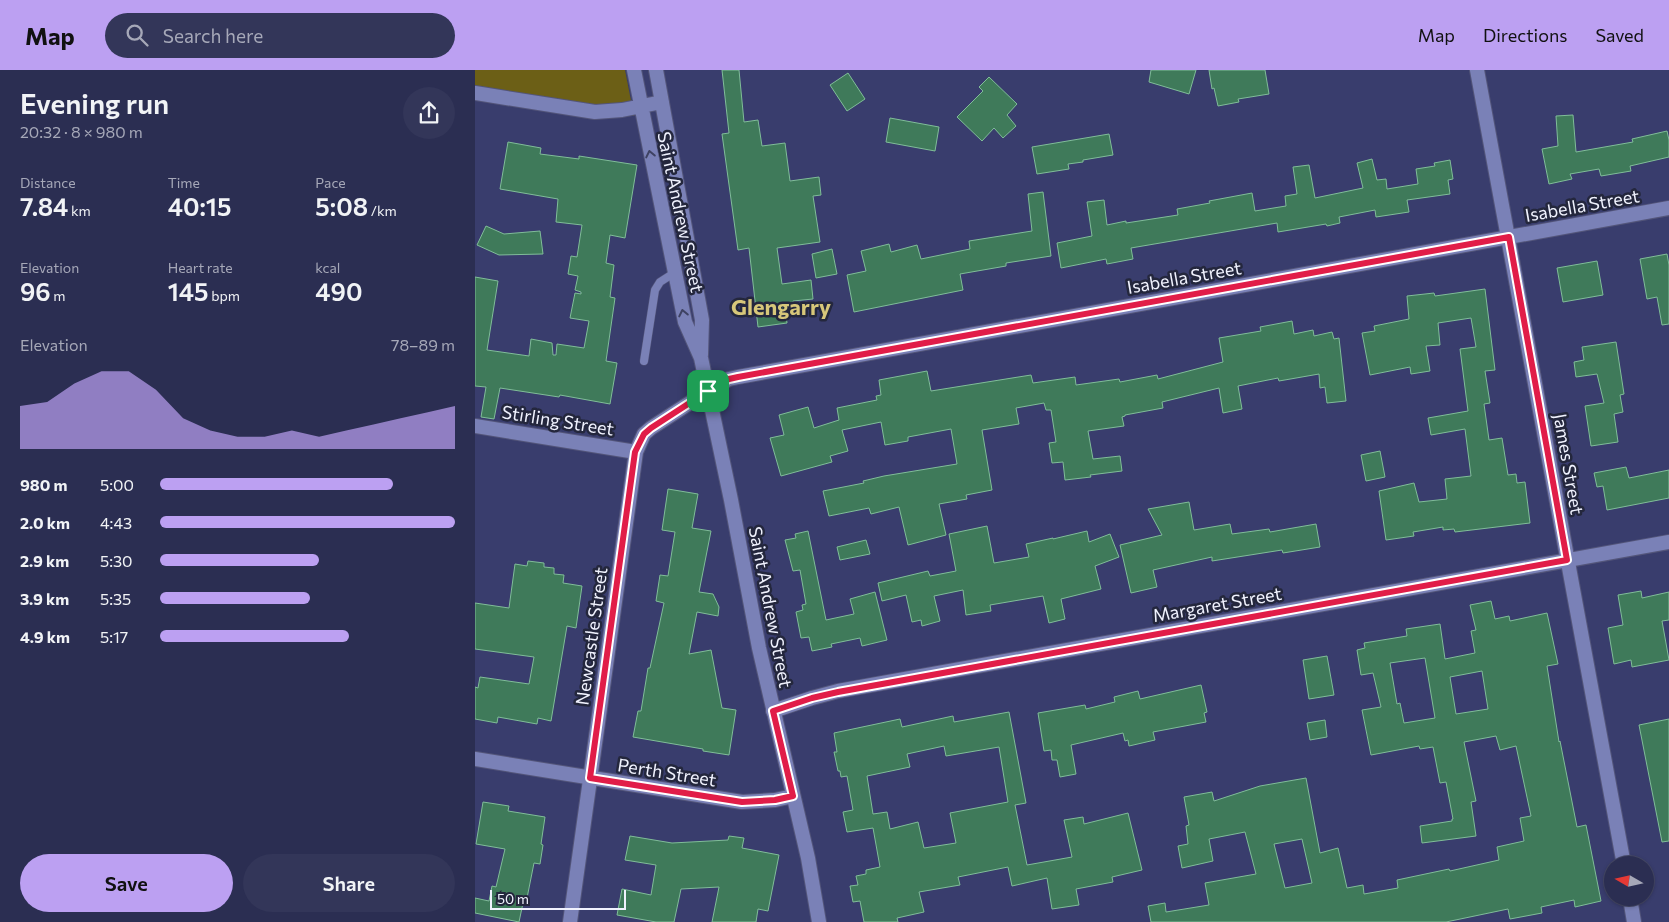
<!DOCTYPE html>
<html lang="en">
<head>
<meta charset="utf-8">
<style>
  :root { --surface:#2b2e52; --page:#333659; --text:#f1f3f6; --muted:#a6a8b8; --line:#474a69; --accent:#bca0f2 }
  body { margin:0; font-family:Commissioner,sans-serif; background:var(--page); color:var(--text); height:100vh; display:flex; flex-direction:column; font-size:19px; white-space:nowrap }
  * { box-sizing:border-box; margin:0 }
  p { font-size:16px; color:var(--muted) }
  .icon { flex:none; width:28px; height:28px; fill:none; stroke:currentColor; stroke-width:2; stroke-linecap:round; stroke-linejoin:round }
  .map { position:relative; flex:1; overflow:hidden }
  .sheet { display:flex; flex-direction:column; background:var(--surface); width:475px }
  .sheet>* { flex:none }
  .needle { width:32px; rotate:279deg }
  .tools { position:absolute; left:1129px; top:786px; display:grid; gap:10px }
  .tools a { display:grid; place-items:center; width:50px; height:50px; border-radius:50%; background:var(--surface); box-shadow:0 1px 4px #0004,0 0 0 1px var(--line); font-size:25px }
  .scale { position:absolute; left:15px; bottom:12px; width:136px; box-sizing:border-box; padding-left:5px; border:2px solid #f0f2fe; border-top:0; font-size:14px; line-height:18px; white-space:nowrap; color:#f0f2fe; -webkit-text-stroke:4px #24273d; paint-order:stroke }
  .pin { position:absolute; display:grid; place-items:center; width:42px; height:42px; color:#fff; margin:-21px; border-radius:10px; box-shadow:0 2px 8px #0006 }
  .round { display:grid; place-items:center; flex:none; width:52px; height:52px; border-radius:26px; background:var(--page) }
  .summary { display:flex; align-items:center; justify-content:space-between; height:85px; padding:0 20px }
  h1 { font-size:28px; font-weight:600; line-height:38px }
  .figures { display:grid; grid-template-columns:repeat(3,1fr); gap:8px; height:85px; padding:5px 20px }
  .figures div { display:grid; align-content:center }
  .figures b { font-size:25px; font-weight:600 }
  .figures small { font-size:14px; font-weight:400 }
  .figures p { font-size:14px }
  .chart { height:140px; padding:10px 20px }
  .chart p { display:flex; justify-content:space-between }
  .chart svg { width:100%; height:90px; margin-top:5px; fill:var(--accent); opacity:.7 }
  .cta { display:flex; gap:10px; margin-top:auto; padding:10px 20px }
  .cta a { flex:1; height:58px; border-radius:30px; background:var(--accent); color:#111; font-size:20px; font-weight:600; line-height:58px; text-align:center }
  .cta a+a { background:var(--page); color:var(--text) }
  ul { padding:0 20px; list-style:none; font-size:16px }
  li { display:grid; grid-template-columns:80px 60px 1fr; align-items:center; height:38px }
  li i { height:12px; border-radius:6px; background:var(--accent) }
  header { display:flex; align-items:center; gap:30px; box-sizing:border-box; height:70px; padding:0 25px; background:var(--accent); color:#111 }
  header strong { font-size:24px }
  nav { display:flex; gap:28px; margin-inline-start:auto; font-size:18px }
  .search { width:350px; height:45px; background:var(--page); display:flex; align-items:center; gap:12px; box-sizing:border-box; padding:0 18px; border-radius:28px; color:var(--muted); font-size:19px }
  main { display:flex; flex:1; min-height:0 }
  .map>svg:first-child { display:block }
  .green { fill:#6c5f16 }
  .building { fill:#3f7a5a; stroke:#80bd99; fill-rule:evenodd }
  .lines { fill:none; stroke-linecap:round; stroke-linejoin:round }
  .service-casing { stroke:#53557a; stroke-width:9 }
  .minor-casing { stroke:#53557a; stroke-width:16 }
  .tertiary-casing { stroke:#53557a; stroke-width:16 }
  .service { stroke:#7a81b7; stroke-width:8 }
  .minor { stroke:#7a81b7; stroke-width:14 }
  .tertiary { stroke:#7a81b7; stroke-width:14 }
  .oneway { stroke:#3e4262 }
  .route-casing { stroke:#fff; stroke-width:10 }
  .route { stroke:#e11d48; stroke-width:6 }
  .labels { text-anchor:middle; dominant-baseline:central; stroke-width:5; stroke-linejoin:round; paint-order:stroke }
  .street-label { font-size:18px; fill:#f0f2fe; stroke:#24273d }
  .district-label { font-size:22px; font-weight:bold; fill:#d7c77a; stroke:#24273d }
</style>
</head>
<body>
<header>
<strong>Map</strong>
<div class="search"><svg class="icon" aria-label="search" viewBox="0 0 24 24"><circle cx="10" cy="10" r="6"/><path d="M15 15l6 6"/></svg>Search here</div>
<nav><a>Map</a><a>Directions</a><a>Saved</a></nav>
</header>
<main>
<section class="sheet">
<div class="summary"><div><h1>Evening run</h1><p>20:32 · 8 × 980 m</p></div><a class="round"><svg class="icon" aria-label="share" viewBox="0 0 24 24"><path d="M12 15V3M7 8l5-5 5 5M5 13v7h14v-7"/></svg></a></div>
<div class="figures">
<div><p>Distance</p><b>7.84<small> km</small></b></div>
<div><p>Time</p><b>40:15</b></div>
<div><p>Pace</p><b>5:08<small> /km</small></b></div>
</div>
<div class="figures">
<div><p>Elevation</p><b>96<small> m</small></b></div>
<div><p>Heart rate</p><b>145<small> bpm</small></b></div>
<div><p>kcal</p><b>490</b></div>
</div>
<div class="chart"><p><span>Elevation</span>78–89 m</p>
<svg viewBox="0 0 160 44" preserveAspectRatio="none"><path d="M0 44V23L10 21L20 12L30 6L40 6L50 15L60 29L70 35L80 38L90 38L100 35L110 38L120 35L130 32L140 29L150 26L160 23V44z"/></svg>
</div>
<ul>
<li><b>980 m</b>5:00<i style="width:79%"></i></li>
<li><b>2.0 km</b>4:43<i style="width:100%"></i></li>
<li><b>2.9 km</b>5:30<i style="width:54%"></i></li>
<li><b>3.9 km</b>5:35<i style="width:51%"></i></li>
<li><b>4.9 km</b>5:17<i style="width:64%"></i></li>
</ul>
<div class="cta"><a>Save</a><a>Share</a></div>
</section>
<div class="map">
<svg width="1194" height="852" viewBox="0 0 1194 852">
  <rect width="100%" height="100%" fill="#393d6d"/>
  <path class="green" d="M 0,0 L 150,0 L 159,46 L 0,17 Z"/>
  <path class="building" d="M 247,0 L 264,0 L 269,52 L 283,50 L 287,76 L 310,73 L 315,111 L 344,107 L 346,125 L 338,126 L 345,172 L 302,178 L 307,214 L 336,210 L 338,229 L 318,231 L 318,235 L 310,237 L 312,253 L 283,257 L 274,178 L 263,180 L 247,64 L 254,63 Z
    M 676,0 L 721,0 L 714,24 L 674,12 Z
    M 734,0 L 790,0 L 794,24 L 763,29 L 764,32 L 743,36 L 739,18 L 737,19 Z
    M 373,3 L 390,29 L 372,41 L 355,15 Z
    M 514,7 L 542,34 L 532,45 L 541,56 L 528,68 L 519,58 L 507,71 L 482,47 L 508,21 L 504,17 Z
    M 1098,45 L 1101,82 L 1158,72 L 1157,69 L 1192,61 L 1194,70 L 1194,87 L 1155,96 L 1156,101 L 1126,106 L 1124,99 L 1095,104 L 1097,109 L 1074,114 L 1067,79 L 1083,76 L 1081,46 Z
    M 415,48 L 464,57 L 460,81 L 411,72 Z
    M 634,64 L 638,85 L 608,90 L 608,92 L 593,94 L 594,99 L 562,104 L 557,77 Z
    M 33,72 L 66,78 L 65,84 L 104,89 L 104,86 L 162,95 L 150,168 L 135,165 L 131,193 L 139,195 L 135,227 L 140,228 L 131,291 L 142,293 L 135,334 L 85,325 L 84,327 L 25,318 L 19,349 L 6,347 L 11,317 L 0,316 L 0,207 L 23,211 L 12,280 L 54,286 L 56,269 L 77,273 L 78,285 L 81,285 L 82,274 L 109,278 L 114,251 L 95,248 L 100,223 L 106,224 L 106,222 L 100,220 L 103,206 L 93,204 L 96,186 L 102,187 L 107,155 L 81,152 L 83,129 L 25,119 Z
    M 897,89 L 902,110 L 911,109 L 912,119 L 943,114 L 941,99 L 960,96 L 959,93 L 975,90 L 978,109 L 973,110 L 975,124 L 932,130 L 934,142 L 901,147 L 900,140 L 864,147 L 865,153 L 852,156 L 851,154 L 803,162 L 802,153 L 656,178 L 658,189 L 632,194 L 631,189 L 586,198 L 582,173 L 617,166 L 612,132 L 629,130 L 632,155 L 651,151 L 651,153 L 703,145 L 702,139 L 735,133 L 734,131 L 777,123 L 780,141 L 811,136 L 810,126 L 822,124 L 818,97 L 834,95 L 840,128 L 888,118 L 882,93 Z
    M 568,122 L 576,186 L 531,193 L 531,196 L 485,204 L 488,220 L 379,242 L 372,205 L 391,201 L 386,181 L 414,174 L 416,182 L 442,175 L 446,189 L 495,179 L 494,171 L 557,161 L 553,124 Z
    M 11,156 L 29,164 L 65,161 L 68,184 L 24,185 L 2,175 Z
    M 357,179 L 362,204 L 341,208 L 337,184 Z
    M 1192,184 L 1194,195 L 1194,254 L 1187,255 L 1182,227 L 1172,229 L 1165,189 Z
    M 1122,191 L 1128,225 L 1088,232 L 1082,198 Z
    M 1010,219 L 1020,300 L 1010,301 L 1015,333 L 1009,334 L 1014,370 L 1027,368 L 1033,405 L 1041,404 L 1042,413 L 1050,412 L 1055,453 L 980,462 L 979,459 L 968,460 L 968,457 L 938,462 L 939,466 L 911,470 L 904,421 L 939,413 L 944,432 L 972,429 L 970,409 L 996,406 L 990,359 L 956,365 L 953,348 L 993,341 L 985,279 L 1001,277 L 996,248 L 963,253 L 965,275 L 951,276 L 955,301 L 936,304 L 935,297 L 895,305 L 887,263 L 900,261 L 899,256 L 934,249 L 932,226 L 959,223 L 960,226 Z
    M 817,251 L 819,264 L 838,260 L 839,266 L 857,262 L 859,269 L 864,268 L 871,331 L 852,333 L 850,317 L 845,318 L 844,304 L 804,311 L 803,308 L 763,316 L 767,339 L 748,343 L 744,318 L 687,332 L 688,338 L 650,345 L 650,346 L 647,347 L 649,356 L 613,361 L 618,389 L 645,386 L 647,401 L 615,405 L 616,407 L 590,410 L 588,392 L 577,393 L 574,373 L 581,372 L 576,340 L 571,340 L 569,333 L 541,338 L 544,354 L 507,360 L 517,420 L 491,425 L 492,429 L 464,434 L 471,465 L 433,475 L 424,437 L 396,444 L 394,438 L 354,446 L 348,421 L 389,413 L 388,411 L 409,406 L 482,394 L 476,359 L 433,367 L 433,371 L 410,375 L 406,352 L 367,360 L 373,381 L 355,386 L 357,392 L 306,406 L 295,368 L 309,365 L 304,345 L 333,337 L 339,358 L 364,350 L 362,338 L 402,330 L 401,326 L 406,325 L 404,310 L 452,301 L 456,321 L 556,305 L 558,313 L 600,307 L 601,315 L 644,309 L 645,312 L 682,305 L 683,309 L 748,292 L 744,268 L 786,261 L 785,257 Z
    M 1141,272 L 1149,324 L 1145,325 L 1148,342 L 1139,344 L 1143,372 L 1116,376 L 1110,336 L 1129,333 L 1122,304 L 1101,307 L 1099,292 L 1109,290 L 1107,277 Z
    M 905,381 L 910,407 L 891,411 L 886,385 Z
    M 1151,397 L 1154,408 L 1194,400 L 1194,428 L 1132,440 L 1128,416 L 1122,417 L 1119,403 Z
    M 193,419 L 223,424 L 217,458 L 236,461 L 224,522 L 238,524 L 244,537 L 243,546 L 222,542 L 214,584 L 236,580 L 247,638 L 261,640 L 254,685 L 228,681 L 228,679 L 158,667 L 163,641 L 166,641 L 173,598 L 175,598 L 189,533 L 181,531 L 185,505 L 193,506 L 200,462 L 187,460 Z
    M 714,432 L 719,460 L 755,454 L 757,464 L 794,459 L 795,462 L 841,454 L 845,477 L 808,483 L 807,480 L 737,491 L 737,487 L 678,500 L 682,517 L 656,523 L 645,475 L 687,465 L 673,439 Z
    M 512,456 L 519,493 L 554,487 L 551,474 L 578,468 L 578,469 L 612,461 L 614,472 L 635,464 L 644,487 L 620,496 L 626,519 L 586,529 L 590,549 L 574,553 L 568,526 L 515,535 L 516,541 L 491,545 L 488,520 L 459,526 L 465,551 L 447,556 L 446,550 L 437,552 L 431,525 L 407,531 L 403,513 L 453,501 L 455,506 L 481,501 L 474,464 Z
    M 333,461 L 351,550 L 379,544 L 375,529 L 400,522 L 412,570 L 387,576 L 385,568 L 356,574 L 357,577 L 337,581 L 334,567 L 326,568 L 321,542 L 328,540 L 327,535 L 331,534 L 325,500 L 318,501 L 310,470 L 321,468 L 320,464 Z
    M 391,470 L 395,484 L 365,490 L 362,477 Z
    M 53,491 L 69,493 L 69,497 L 79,498 L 79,504 L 89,505 L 88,513 L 107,516 L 101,558 L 92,556 L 76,651 L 63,648 L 62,654 L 23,647 L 22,653 L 0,649 L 0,617 L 3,618 L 5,607 L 54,614 L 59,587 L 0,579 L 0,533 L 34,538 L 40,494 L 52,496 Z
    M 1166,521 L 1167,528 L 1194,522 L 1194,550 L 1187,551 L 1194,590 L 1157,597 L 1156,590 L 1139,594 L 1133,558 L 1148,555 L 1143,525 Z
    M 1016,531 L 1020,549 L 1034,546 L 1035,551 L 1072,543 L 1083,594 L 1072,596 L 1084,672 L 1085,671 L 1102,757 L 1111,755 L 1126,831 L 1100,837 L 1099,830 L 1066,837 L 1067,843 L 1035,849 L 1033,839 L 971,852 L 676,852 L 673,836 L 690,833 L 691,842 L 734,835 L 730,813 L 781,804 L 770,762 L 734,769 L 738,791 L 707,798 L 703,776 L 713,774 L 711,756 L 714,755 L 709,727 L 737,722 L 739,731 L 785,716 L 831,708 L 845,783 L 863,778 L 872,818 L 888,815 L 889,824 L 923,818 L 922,810 L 974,799 L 975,801 L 1024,790 L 1022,777 L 1049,771 L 1045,748 L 1056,746 L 1041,676 L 1025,680 L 1021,666 L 989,672 L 1001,731 L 996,732 L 1001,766 L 947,773 L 945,756 L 977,751 L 977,749 L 978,749 L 971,712 L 965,713 L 958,677 L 945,679 L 944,676 L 896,685 L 887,640 L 906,637 L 898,603 L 886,605 L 882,580 L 890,578 L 889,573 L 932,566 L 931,559 L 965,554 L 970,589 L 1000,583 L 996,561 L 1001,560 L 995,535 ZM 950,588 L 960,648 L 929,653 L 925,633 L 922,634 L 915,593 ZM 1007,601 L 1013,639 L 981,644 L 975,607 ZM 827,769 L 837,813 L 810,818 L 799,774 Z
    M 852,586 L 859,625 L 834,629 L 828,590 Z
    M 726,615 L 732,642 L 729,643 L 731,652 L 678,662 L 680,670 L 654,676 L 653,670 L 650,671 L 648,663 L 596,675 L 601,704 L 585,707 L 582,690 L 577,690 L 576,680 L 569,681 L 563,643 L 610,635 L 611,639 L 640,632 L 639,627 L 663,621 L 665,629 Z
    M 534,642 L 551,733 L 540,735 L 552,795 L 597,787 L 589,750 L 608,747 L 609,754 L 653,743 L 667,800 L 637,807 L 638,812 L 601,819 L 604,835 L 577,839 L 572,808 L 537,816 L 533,797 L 483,807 L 485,815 L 444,822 L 449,842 L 422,848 L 423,852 L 389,852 L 385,831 L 378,832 L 375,816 L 383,815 L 381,806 L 391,804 L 391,800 L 405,797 L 398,758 L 372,762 L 368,742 L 378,740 L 372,706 L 366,707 L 365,701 L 363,701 L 359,682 L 362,682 L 359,663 L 425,649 L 427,657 L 478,646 L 479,652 ZM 469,676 L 471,686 L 524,677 L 533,732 L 475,743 L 481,773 L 449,778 L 443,752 L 415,759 L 412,742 L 398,744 L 392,706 L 435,697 L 432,684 Z
    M 1194,649 L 1194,771 L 1187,772 L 1164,655 Z
    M 850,650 L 852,667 L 835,670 L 832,653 Z
    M 8,732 L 34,736 L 33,741 L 70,747 L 66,774 L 68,775 L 65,794 L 59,793 L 51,833 L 48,833 L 44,852 L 0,843 L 0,828 L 14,831 L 17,816 L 21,817 L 30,779 L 1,774 Z
    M 155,766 L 197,773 L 253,770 L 254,766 L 269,768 L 267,778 L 304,785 L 293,841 L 283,839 L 281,852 L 237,852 L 244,817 L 206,819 L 199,852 L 181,852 L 142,845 L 147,819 L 176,825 L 181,795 L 150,790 Z"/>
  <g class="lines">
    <g class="service-casing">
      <path id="service" d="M 169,291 L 180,220 L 185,212 L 199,203"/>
    </g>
    <g class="minor-casing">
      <path id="minor" d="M 1002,0 L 1149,795
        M 0,356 L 161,382
        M 298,641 L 337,628 L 363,621 L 1194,472
        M 0,689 L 267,732 L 300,730 L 318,726
        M 1155,828 L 1159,852
        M 95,852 L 161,382 L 169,364 L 176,358 L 233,321"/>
    </g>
    <g class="tertiary-casing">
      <path id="tertiary" d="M 159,0 L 210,252 L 226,288 L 256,430 L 284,578 L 333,788 L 344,852
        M 181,0 L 227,250 L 226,285
        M 0,23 L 120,42 L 147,40 L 187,32
        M 233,321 L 254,309 L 263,307 L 1194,138"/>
    </g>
    <use href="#service" class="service"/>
    <use href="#minor" class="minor"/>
    <use href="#tertiary" class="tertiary"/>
  </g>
  <defs><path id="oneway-chevron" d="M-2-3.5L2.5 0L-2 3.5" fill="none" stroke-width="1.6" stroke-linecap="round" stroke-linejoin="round" transform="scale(1.25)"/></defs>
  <g class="oneway">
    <use href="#oneway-chevron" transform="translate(175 84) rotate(-102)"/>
    <use href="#oneway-chevron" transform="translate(208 243) rotate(-102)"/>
  </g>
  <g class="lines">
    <g class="route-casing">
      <path id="route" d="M 1034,167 L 1092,490 L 363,622 L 337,628 L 298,641 L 318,726 L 300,730 L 267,732 L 115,708 L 160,382 L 169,364 L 176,358 L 233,321 L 254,309 L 263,307 Z"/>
    </g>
    <use href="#route" class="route"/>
  </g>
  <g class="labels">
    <g class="street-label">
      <text transform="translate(1107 135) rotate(-10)">Isabella Street</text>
      <text transform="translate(206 142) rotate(78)">Saint Andrew Street</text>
      <text transform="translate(709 207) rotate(-10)">Isabella Street</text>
      <text transform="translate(83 350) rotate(9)">Stirling Street</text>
      <text transform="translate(1094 394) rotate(80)">James Street</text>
      <text transform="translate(742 534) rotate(-10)">Margaret Street</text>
      <text transform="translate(296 537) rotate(79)">Saint Andrew Street</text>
      <text transform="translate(116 566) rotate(-82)">Newcastle Street</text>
      <text transform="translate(192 702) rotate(9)">Perth Street</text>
    </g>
    <g class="district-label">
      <text x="306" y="236">Glengarry</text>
    </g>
  </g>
</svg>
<div class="tools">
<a><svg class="needle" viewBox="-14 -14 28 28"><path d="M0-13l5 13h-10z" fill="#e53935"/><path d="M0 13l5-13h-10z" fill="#a6a8b8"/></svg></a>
</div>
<div class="scale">50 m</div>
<div class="pin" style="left:233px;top:321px;background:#1e9e55"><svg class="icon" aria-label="arrive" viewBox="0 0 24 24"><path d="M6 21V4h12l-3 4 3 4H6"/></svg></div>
</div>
</main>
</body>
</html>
